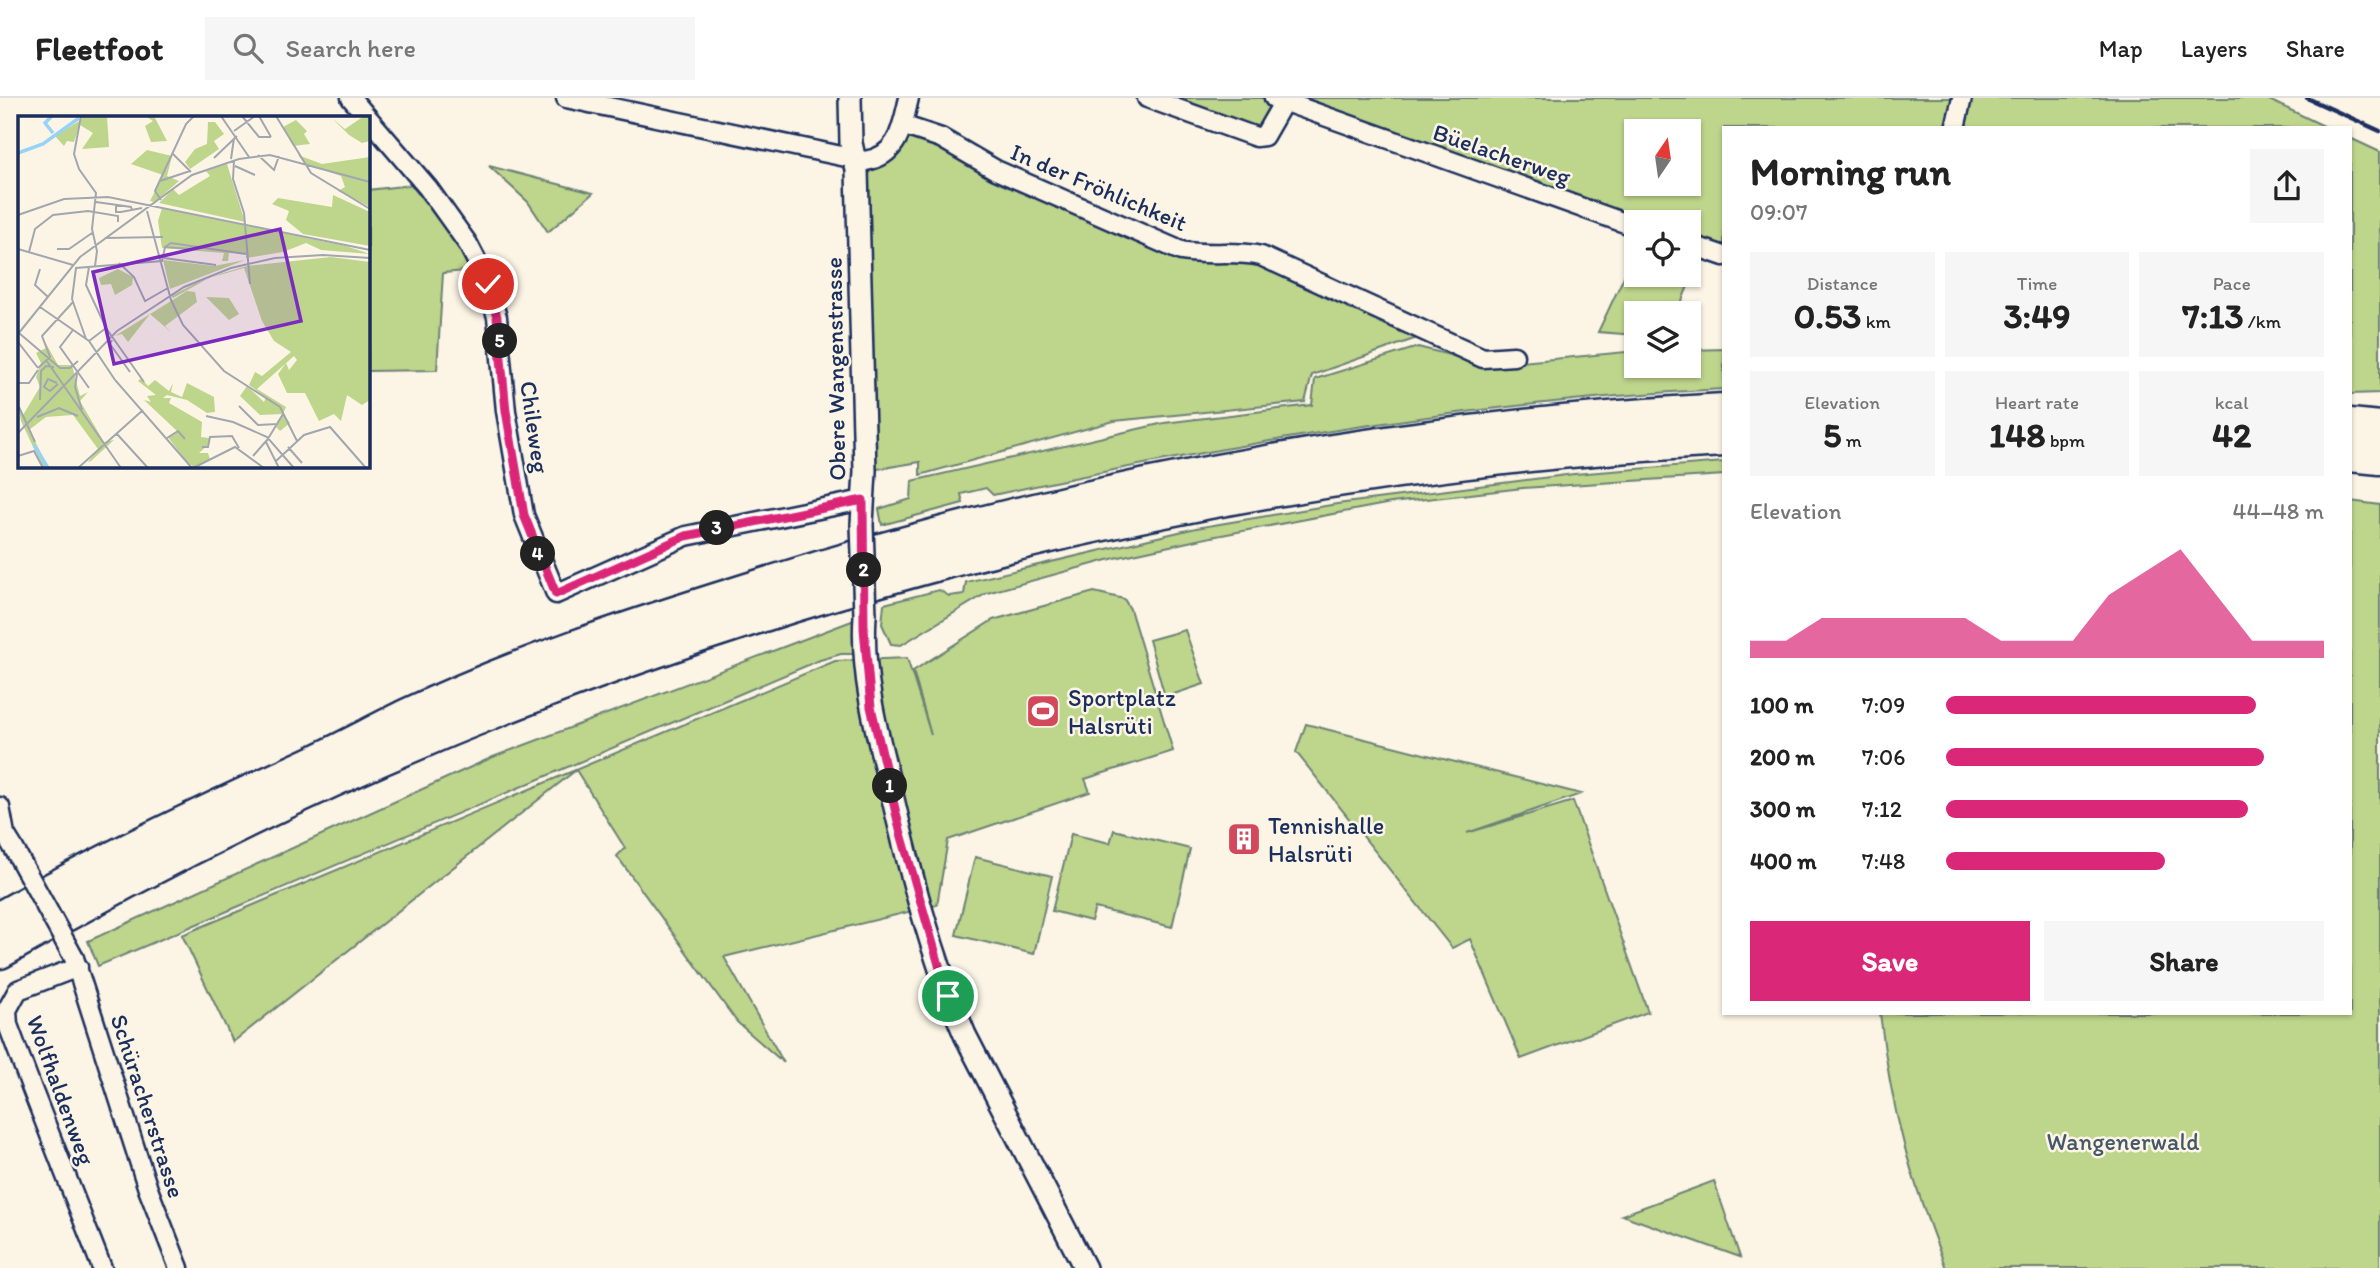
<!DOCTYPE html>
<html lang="en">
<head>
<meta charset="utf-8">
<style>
  :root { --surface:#fff; --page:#f6f6f6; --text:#222; --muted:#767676; --line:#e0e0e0; --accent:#db2777 }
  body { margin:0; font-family:Itim,sans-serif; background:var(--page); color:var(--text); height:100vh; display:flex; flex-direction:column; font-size:26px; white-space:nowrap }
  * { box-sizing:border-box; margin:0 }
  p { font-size:23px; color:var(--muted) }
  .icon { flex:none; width:38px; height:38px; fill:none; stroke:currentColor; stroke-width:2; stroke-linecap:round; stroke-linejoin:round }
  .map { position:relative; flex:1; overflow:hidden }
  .panel { position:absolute; left:1722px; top:28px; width:630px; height:889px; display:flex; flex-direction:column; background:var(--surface); border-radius:0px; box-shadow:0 2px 5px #0004 }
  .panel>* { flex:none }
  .needle { width:46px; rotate:13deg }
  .tools { position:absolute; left:1624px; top:21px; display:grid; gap:14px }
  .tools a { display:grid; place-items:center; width:77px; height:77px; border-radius:0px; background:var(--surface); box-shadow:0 2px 5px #0004; font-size:35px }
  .pin { position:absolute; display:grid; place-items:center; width:60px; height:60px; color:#fff; margin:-30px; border:4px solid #fff; border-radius:50%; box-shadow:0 2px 7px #0007 }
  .km { position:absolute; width:35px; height:35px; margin:-18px; border-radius:50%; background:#222; color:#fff; font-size:19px; line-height:35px; text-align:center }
  .round { display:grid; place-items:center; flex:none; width:74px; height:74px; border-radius:0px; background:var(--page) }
  .headline { display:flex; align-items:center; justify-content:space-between; height:119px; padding:0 28px }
  h1 { font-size:38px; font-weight:700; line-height:52px }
  .metrics { display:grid; grid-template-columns:repeat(3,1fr); gap:10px; height:119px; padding:7px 28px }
  .metrics div { display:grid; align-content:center; border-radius:0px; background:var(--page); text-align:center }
  .metrics b { font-size:35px; font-weight:700 }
  .metrics small { font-size:19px; font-weight:400 }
  .metrics p { font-size:19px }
  .chart { height:196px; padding:14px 28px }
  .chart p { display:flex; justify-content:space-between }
  .chart svg { width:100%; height:126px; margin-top:7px; fill:var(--accent); opacity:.7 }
  .primary-button { display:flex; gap:14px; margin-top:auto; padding:14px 28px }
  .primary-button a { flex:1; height:80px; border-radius:0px; background:var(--accent); color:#fff; font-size:28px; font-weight:700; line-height:80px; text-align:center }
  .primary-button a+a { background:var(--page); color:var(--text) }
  ul { padding:0 28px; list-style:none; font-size:23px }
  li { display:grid; grid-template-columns:112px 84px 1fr; align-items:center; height:52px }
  li i { height:18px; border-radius:9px; background:var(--accent) }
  header { display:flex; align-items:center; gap:42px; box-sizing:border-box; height:98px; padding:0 35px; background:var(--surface); border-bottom:2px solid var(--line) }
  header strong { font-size:33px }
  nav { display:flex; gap:38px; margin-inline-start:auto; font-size:24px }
  .search { width:490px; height:63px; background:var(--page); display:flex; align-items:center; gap:18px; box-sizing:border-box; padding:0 24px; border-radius:0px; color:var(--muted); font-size:26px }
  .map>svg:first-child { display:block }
  .green { fill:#bed58c; stroke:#6c8275; stroke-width:2; fill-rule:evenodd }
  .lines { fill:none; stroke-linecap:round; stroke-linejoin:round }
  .minor-casing { stroke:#1b2f5e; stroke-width:23 }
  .tertiary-casing { stroke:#1b2f5e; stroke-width:26 }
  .motorway-casing { stroke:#1b2f5e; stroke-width:37 }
  .minor { stroke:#fcf5e5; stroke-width:18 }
  .tertiary { stroke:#fcf5e5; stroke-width:21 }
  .motorway { stroke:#fcf5e5; stroke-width:32 }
  .rail { stroke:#1b2f5e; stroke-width:4.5 }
  .minor-bridge-casing { stroke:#1b2f5e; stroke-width:23; stroke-linecap:butt }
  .tertiary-bridge-casing { stroke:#1b2f5e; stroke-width:26; stroke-linecap:butt }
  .minor-bridge { stroke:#fcf5e5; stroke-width:18 }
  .tertiary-bridge { stroke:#fcf5e5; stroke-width:21 }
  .route-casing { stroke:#fff; stroke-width:14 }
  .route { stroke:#db2777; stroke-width:9 }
  .labels { text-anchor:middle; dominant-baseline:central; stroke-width:5; stroke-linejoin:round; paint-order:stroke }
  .street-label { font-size:24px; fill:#1b2f5e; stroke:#fcf5e5 }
  .poi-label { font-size:24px; fill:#1b2f5e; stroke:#fcf5e5; text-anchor:start }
  .park-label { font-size:24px; fill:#44586a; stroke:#fcf5e5 }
  .inset-river { fill:none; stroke:#97d2f8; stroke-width:3.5 }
  .inset-road { fill:none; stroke:#a2a6af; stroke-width:2 }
  .view { fill:#7b2cbf; fill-opacity:0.15; stroke:#7b2cbf; stroke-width:3.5 }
  .inset-edge { fill:none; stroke:#1b2f5e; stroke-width:3.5 }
</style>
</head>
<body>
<header>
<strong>Fleetfoot</strong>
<div class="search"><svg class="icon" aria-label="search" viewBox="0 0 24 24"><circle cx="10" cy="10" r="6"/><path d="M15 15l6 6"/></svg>Search here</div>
<nav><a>Map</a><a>Layers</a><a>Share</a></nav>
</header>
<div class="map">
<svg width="2380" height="1170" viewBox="0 0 2380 1170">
  <rect width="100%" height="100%" fill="#fcf5e5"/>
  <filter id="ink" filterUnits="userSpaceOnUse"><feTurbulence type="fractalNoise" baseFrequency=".0143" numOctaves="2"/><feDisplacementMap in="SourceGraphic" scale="14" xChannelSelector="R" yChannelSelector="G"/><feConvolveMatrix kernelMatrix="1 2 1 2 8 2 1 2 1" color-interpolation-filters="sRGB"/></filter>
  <g filter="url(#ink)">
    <path class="green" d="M 1147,0 L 2265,0 L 2328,30 L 1724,30 L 1724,158 L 1689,146 L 1689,124 L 1636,124 L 1284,5 L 1264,38 ZM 1636,33 L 1689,33 L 1689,86 L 1636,86 Z
      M 902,27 L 1181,153 L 1261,158 L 1417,240 L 1312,277 L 1305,304 L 1114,323 L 920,377 L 920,364 L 865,373 L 865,63 Z
      M 2350,40 L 2380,54 L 2380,295 L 2350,296 Z
      M 489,68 L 593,95 L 548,134 L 528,104 Z
      M 411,87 L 479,172 L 443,175 L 437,272 L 368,273 L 368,92 Z
      M 1689,149 L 1702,154 L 1677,215 L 1636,215 L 1636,237 L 1598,234 L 1636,153 L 1636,177 L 1689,177 Z
      M 1418,249 L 1489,267 L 1636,253 L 1636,268 L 1689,268 L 1689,252 L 1724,251 L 1724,291 C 1477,303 1235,345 993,397 L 986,390 L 961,396 L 963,405 L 882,427 L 879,411 L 911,401 L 912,383 L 1164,325 L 1312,307 L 1315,281 Z
      M 1724,364 L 1724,377 L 1523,390 L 1391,405 L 1211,439 L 1115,460 L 987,495 L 901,547 L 891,546 L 882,526 L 884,506 L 939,492 L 949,498 L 964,496 L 966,484 L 1196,430 L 1337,406 L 1574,376 Z
      M 2350,403 L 2380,407 L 2380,1170 L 1946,1170 C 1910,1079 1891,1013 1880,915 L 2350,915 Z
      M 1094,494 L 1124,501 L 1130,511 L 1173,653 L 1085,681 L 1090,694 L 948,742 L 937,807 L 724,859 L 784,965 L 737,924 L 617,758 L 625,750 L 576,672 L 233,944 L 182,837 L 835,563 L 907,560 L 931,637 L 913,573 L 993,522 Z
      M 865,518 L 865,556 L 841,556 L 820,562 L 98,868 L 88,843 L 493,659 Z
      M 1185,532 L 1204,586 L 1165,599 L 1149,542 Z
      M 1306,626 L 1581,696 L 1467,735 L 1573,703 L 1648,914 L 1521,961 L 1470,841 L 1452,850 L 1296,654 Z
      M 1114,732 L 1190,751 L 1172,829 L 1095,810 L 1091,823 L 1052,813 L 1071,736 L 1110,745 Z
      M 975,759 L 1052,778 L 1034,856 L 956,837 Z
      M 1714,1083 L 1740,1159 L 1622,1117 Z"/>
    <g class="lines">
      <g class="minor-casing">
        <path id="minor" d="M 351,0 L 428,90 L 468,146 L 485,179 L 497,219 L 506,313 L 524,417 L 556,496 L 686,438 L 863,402
          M 566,0 L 865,63 C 899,58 902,29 909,0
          M 1147,0 L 1256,39 L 1264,38 L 1283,5
          M 1274,0 L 1636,129
          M 902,27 L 941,40 L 996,72 L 1181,153 C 1208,158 1234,152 1261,158 L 1483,260 L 1514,258
          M 1955,30 L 1962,0
          M 1689,146 L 1724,158
          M 0,709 L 5,736 L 13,749
          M 74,860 L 148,1091 L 179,1170
          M 78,869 L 18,892 L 7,912 L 8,927 L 32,991 L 102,1170"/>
      </g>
      <g class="tertiary-casing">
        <path id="tertiary" d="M 850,0 L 851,45 L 857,72 L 865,373 L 862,426
          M 865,518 C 861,577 877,635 891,692 C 910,775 932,859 965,937 L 1085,1170"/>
      </g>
      <g class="motorway-casing">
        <path id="motorway" d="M 2350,327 L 2380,330
          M 2350,357 L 2380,360
          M 0,820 C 100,763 205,714 310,666 C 343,651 375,633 408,617 C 514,567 629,529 741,494 C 1059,392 1390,330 1724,312
          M 0,854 C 523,551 1120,373 1724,342"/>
      </g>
      <use href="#minor" class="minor"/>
      <use href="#tertiary" class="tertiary"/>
      <use href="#motorway" class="motorway"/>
      <path class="rail" d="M 2307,0 L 2380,33"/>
      <g class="minor-bridge-casing">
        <path id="minor-bridge" d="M 13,749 L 74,860"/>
      </g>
      <g class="tertiary-bridge-casing">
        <path id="tertiary-bridge" d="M 862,426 L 865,518"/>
      </g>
      <use href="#minor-bridge" class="minor-bridge"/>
      <use href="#tertiary-bridge" class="tertiary-bridge"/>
    </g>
  </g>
  <g class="lines" filter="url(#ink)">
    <g class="route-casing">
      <path id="route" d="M 488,186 L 497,219 L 506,313 L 524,417 L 556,496 L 686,438 L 863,402 L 864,531 L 871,609 L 900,732 L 948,898"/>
    </g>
    <use href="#route" class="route"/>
  </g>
  <defs>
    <g id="stadium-square" transform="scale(1.75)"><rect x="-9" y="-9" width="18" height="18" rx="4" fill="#d1495b" stroke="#fcf5e5"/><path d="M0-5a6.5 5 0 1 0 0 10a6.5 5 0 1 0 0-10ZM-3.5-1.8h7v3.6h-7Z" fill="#fff"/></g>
    <g id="building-square" transform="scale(1.75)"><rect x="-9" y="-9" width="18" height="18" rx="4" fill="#d1495b" stroke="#fcf5e5"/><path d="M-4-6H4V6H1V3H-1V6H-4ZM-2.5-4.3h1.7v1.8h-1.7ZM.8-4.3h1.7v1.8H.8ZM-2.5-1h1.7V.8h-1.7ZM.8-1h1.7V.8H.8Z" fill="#fff"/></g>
  </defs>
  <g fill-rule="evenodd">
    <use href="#stadium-square" x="1043" y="613"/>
    <use href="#building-square" x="1244" y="741"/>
  </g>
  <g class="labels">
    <g class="street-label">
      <text transform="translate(1502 56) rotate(19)">Büelacherweg</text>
      <text transform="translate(1099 89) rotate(23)">In der Fröhlichkeit</text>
      <text transform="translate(835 271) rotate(-91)">Obere Wangenstrasse</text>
      <text transform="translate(535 329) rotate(82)">Chileweg</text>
      <text transform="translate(61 992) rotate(70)">Wolfhaldenweg</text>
      <text transform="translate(148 1008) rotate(72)">Schüracherstrasse</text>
    </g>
    <g class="poi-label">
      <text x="1068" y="599">Sportplatz<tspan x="1068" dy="28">Halsrüti</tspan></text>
      <text x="1268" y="727">Tennishalle<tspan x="1268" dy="28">Halsrüti</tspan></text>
    </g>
    <g class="park-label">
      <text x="2123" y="1043">Wangenerwald</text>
    </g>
  </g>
  <g transform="translate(18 18)">
    <rect width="352" height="352" fill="#fcf5e5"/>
    <path d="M 64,0 L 89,0 L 91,31 L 64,33 L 75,17 L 62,9 ZM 127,0 L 136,0 L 149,25 L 133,26 L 127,10 L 135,5 ZM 346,0 L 352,0 L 352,25 L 344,27 L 331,19 L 314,2 L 327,13 ZM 63,4 L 56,26 L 49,25 L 46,30 L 37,20 ZM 278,4 L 289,15 L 286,18 L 292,28 L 275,30 L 265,11 ZM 190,6 L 197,6 L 206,18 L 196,25 L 201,33 L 172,53 L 167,46 L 177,33 L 189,28 ZM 129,34 L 154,40 L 149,60 L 161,65 L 137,86 L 132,85 L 145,59 L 113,48 ZM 280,39 L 304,48 L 352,41 L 352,91 L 320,75 L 327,71 L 323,60 L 287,48 ZM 209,48 L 227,106 L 141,87 L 155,73 L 161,79 L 192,60 L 188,55 ZM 315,79 L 352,96 L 352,130 L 285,118 L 268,104 L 271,95 L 254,88 L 260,82 L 314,91 ZM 144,92 L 328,130 L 352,138 L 303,134 L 288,127 L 265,136 L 228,142 L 228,138 L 211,137 L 210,145 L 204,145 L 206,137 L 144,132 L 140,105 ZM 313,141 L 352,146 L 352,284 L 344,289 L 329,279 L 323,305 L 316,298 L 301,305 L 287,277 L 269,277 L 260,258 L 268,247 L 271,254 L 279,244 L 276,240 L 239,273 L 268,291 L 265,298 L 272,307 L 262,315 L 258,311 L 265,298 L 242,299 L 222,280 L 229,270 L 246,286 L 248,281 L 231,269 L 237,256 L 244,260 L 273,236 L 256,225 L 244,205 L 226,152 L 191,162 L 155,182 L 153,180 L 176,168 L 205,157 L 229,150 ZM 145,144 L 196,150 L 227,144 L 152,173 ZM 100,153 L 115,161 L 114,169 L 97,179 L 93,168 L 83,169 L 81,162 ZM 169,175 L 177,176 L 179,186 L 147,210 L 154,217 L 132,198 L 110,226 L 104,218 L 97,220 ZM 188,181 L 211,182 L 221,198 L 211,204 ZM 26,224 L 40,249 L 54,249 L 62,280 L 70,276 L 62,285 L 86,326 L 96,324 L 73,345 L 70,346 L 80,333 L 55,299 L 28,301 L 11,314 L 31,352 L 25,352 L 3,305 L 0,288 L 5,299 L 22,271 L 18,261 L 23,247 L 18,237 L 28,232 ZM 123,262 L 130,270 L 137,264 L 151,275 L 155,267 L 153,276 L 164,281 L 169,267 L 196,281 L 197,296 L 189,297 L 169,284 L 149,279 L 145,282 L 153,282 L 151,287 L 184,306 L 183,321 L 191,322 L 191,328 L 181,337 L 190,337 L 192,343 L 176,351 L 167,344 L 150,321 L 159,315 L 126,284 L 133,286 L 129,280 L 138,279 L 120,265 Z" fill="#bed58c"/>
    <path class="inset-river" d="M 34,0 L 27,7 L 35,17M 0,37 L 25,28 L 61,2M 16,329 L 30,352"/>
    <path class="inset-road" d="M 63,0 L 56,38 L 61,53 L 78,77 L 74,113 L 79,135 L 77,150M 203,0 L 231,41M 224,0 L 241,21 L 253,21M 241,0 L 253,21M 258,0 L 293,57 L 352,93M 216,15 L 237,0M 155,38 L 173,56M 240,39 L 256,54 L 261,40M 196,42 L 219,20M 213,43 L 216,22M 216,45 L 215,63 L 226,97 L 232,168M 217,50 L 237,59M 142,65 L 172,55M 143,84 L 137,75 L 168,8 L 176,0M 78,86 L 113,91 L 114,94M 98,88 L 98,96 L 103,96 L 124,92M 129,95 L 153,184 L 165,209 L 206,255 L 262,291 L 279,325M 0,99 L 46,83 L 90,81 L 352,134M 87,122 L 145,121M 146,131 L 175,133M 0,133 L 55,149M 39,133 L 51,133 L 74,117M 11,136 L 17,113 L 35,99 L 70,95 L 100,100 L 100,106M 146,142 L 198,149M 101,147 L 116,161 L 127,185 L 150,172M 71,151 L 68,169 L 88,212 L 126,266M 22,153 L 17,169 L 30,181M 22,191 L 71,225 L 97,264 L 174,352M 55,214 L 42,231 L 71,272M 1,217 L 42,252 L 52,252 L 60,245M 0,218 L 62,141 L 174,59 L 221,43 L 252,39 L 352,66M 68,223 L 54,183 L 58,152 L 144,145 L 147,131 L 153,127 L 228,138M 94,224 L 92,228 L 112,256M 71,225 L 88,212M 0,226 L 20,252M 28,244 L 103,352M 20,252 L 32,241 L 24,220 L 55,186M 59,258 L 57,271 L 64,294M 0,267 L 11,267 L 20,254M 39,267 L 30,263 L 26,271 L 32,275 L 40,268M 22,284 L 23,255 L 28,250 L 36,251M 221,290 L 240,309 L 260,308M 1,291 L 17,326M 188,300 L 215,306 L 249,321 L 276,352M 19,301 L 41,292 L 60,300M 0,317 L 99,215 L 166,171 L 213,152 L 257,142 L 305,139 L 352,142M 99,318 L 130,352M 149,322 L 160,315 L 167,323M 184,331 L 190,331 L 192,321 L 214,320 L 221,332M 270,331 L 284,347M 0,340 L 16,335 L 25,352M 235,340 L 249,324M 258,345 L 286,319 L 312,311 L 348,352M 60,352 L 125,294M 175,352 L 217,331 L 246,352M 261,352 L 248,326 L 265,298"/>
    <path class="view" d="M 262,113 L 283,205 L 96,248 L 75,156 Z"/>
    <rect width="352" height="352" class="inset-edge"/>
  </g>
</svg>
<div class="tools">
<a><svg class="needle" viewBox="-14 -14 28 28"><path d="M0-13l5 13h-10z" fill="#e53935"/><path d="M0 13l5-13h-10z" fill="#767676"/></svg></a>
<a><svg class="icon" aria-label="locate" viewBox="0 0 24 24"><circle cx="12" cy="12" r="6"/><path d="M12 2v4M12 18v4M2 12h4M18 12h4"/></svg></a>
<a><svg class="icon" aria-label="layers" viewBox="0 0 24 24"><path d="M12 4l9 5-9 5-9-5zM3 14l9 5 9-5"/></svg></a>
</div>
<div class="pin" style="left:948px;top:898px;background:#1e9e55"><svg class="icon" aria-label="arrive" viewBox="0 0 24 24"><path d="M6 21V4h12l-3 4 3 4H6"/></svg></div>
<div class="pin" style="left:488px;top:186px;background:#d93025"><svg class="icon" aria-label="check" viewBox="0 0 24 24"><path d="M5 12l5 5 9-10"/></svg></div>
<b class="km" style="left:890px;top:688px">1</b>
<b class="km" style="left:864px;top:472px">2</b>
<b class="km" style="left:717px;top:430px">3</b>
<b class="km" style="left:538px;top:456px">4</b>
<b class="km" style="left:500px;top:243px">5</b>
<section class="panel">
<div class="headline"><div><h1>Morning run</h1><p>09:07</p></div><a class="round"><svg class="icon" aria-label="share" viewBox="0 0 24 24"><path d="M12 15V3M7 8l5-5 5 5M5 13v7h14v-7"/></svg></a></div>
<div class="metrics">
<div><p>Distance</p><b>0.53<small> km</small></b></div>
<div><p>Time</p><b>3:49</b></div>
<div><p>Pace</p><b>7:13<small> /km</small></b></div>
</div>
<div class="metrics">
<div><p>Elevation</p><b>5<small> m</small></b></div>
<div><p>Heart rate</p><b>148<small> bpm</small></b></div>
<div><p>kcal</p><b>42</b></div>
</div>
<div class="chart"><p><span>Elevation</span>44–48 m</p>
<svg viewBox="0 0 160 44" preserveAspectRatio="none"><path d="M0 44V38L10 38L20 30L30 30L40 30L50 30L60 30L70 38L80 38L90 38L100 22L110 14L120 6L130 22L140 38L150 38L160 38V44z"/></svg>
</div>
<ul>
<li><b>100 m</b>7:09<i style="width:82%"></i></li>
<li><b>200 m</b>7:06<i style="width:84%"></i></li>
<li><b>300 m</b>7:12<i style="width:80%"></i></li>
<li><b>400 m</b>7:48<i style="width:58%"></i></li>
</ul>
<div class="primary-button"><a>Save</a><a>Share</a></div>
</section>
</div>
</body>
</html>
